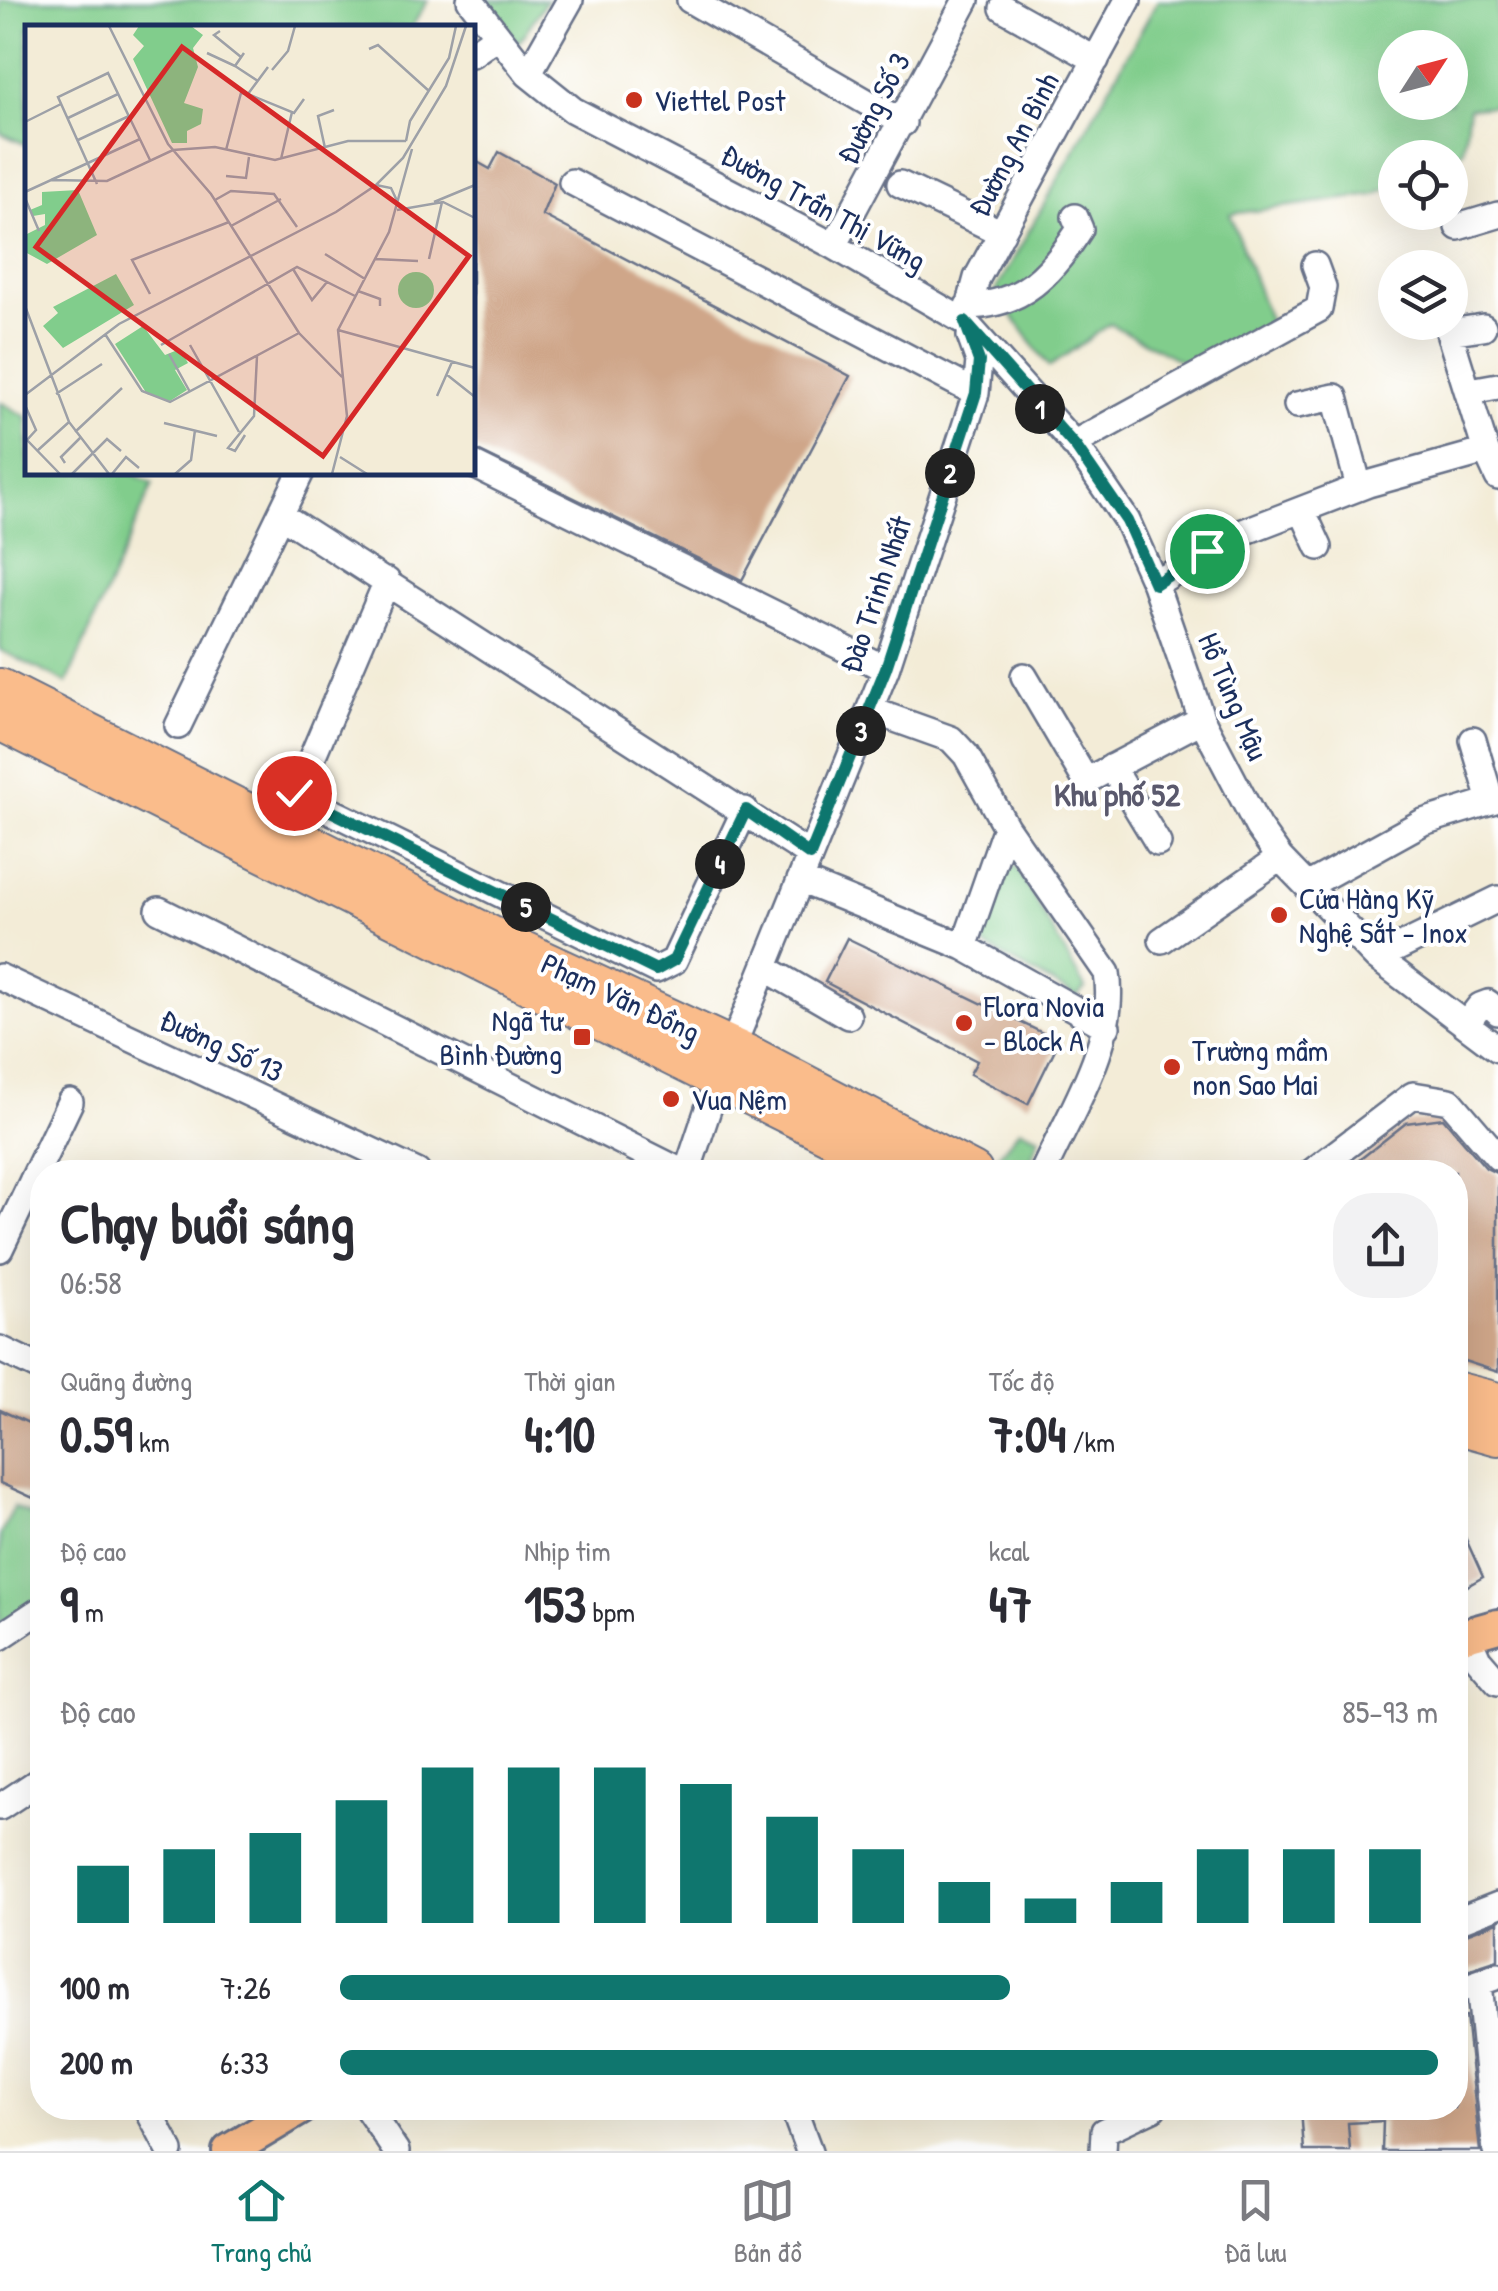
<!DOCTYPE html>
<html lang="vi">
<head>
<meta charset="utf-8">
<style>
  :root { --surface:#fff; --page:#f2f2f3; --text:#2b2b33; --muted:#7c7c81; --line:#e1e1e2; --accent:#0f766e }
  body { margin:0; font-family:"Patrick Hand",sans-serif; background:var(--page); color:var(--text); height:100vh; display:flex; flex-direction:column; font-size:38px; white-space:nowrap }
  * { box-sizing:border-box; margin:0 }
  p { font-size:32px; color:var(--muted) }
  .icon { flex:none; width:55px; height:55px; fill:none; stroke:currentColor; stroke-width:2; stroke-linecap:round; stroke-linejoin:round }
  .map { position:relative; flex:1; overflow:hidden }
  .sheet { position:absolute; left:30px; top:1160px; width:1438px; height:960px; display:flex; flex-direction:column; background:var(--surface); border-radius:40px; box-shadow:0 10px 40px #0002 }
  .sheet>* { flex:none }
  .needle { width:65px; rotate:54deg }
  .tools { position:absolute; left:1378px; top:30px; display:grid; gap:20px }
  .tools a { display:grid; place-items:center; width:90px; height:90px; border-radius:50%; background:var(--surface); box-shadow:0 10px 40px #0002; font-size:50px }
  .pin { position:absolute; display:grid; place-items:center; width:85px; height:85px; color:#fff; margin:-42px; border:5px solid #fff; border-radius:50%; box-shadow:0 2px 10px #0007 }
  .km { position:absolute; width:50px; height:50px; margin:-25px; border-radius:50%; background:#222; color:#fff; font-size:28px; line-height:50px; text-align:center }
  .round { display:grid; place-items:center; flex:none; width:105px; height:105px; border-radius:40px; background:var(--page) }
  .summary { display:flex; align-items:center; justify-content:space-between; height:170px; padding:0 30px }
  h1 { font-size:55px; font-weight:800; line-height:75px }
  .figures { display:grid; grid-template-columns:repeat(3,1fr); gap:15px; height:170px; padding:10px 30px }
  .figures div { display:grid; align-content:center }
  .figures b { font-size:50px; font-weight:800 }
  .figures small { font-size:28px; font-weight:400 }
  .figures p { font-size:28px }
  .chart { height:280px; padding:20px 30px }
  .chart p { display:flex; justify-content:space-between }
  .chart svg { width:100%; height:180px; margin-top:10px; stroke:var(--accent); stroke-width:6 }
  ul { padding:0 30px; list-style:none; font-size:32px }
  li { display:grid; grid-template-columns:160px 120px 1fr; align-items:center; height:75px }
  li i { height:25px; border-radius:12px; background:var(--accent) }
  .menu { display:flex; justify-content:space-around; align-items:center; height:140px; border-top:2px solid var(--line); background:var(--surface); font-size:28px; color:var(--muted) }
  .menu a { display:grid; justify-items:center; gap:5px }
  .menu .selected { color:var(--accent) }
  .map>svg:first-child { display:block }
  .green { fill:#81cd8c; stroke:#4e7e75; stroke-width:2.5; fill-rule:evenodd }
  .building { fill:#cfa689 }
  .lines { fill:none; stroke-linecap:round; stroke-linejoin:round }
  .minor-casing { stroke:#677188; stroke-width:30 }
  .major-casing { stroke:#677188; stroke-width:38 }
  .highway-casing { stroke:#677188; stroke-width:42 }
  .minor { stroke:#fff; stroke-width:25 }
  .major { stroke:#fabc8b; stroke-width:32 }
  .highway { stroke:#fabc8b; stroke-width:38 }
  .route-casing { stroke:#fff; stroke-width:20 }
  .route { stroke:#0f766e; stroke-width:12 }
  .poi-dot { fill:#c8321e; stroke:#fff; stroke-width:4 }
  .labels { text-anchor:middle; dominant-baseline:central; stroke-width:8; stroke-linejoin:round; paint-order:stroke }
  .poi-label { font-size:30px; fill:#1b2f5e; stroke:#fff; text-anchor:start }
  .street-label { font-size:30px; fill:#1b2f5e; stroke:#fff }
  .neighbourhood-label { font-size:32px; font-weight:bold; fill:#5a596d; stroke:#fff }
  .inset-road { fill:none; stroke:#9da0a7; stroke-width:2.5 }
  .view { fill:#d62828; fill-opacity:0.15; stroke:#d62828; stroke-width:5 }
  .inset-edge { fill:none; stroke:#1b2f5e; stroke-width:5 }
</style>
</head>
<body>
<div class="map">
<svg width="1498" height="2151" viewBox="0 0 1498 2151">
  <rect width="100%" height="100%" fill="#fff"/>
  <filter id="ink" filterUnits="userSpaceOnUse"><feTurbulence type="fractalNoise" baseFrequency=".01" numOctaves="2"/><feDisplacementMap in="SourceGraphic" scale="20" xChannelSelector="R" yChannelSelector="G"/><feConvolveMatrix kernelMatrix="1 2 1 2 8 2 1 2 1" color-interpolation-filters="sRGB"/></filter>
  <filter id="wash" filterUnits="userSpaceOnUse"><feTurbulence type="fractalNoise" baseFrequency=".0048" numOctaves="4" result="noise"/><feDisplacementMap in="SourceGraphic" scale="40" xChannelSelector="R" yChannelSelector="G"/><feGaussianBlur stdDeviation="2.25" result="paint"/><feColorMatrix in="noise" values="0 0 0 0 0 0 0 0 0 0 0 0 0 0 0 0 0 1.4 0 .05"/><feComposite in="paint" operator="in"/></filter>
  <g filter="url(#wash)">
    <rect width="100%" height="100%" fill="#f3ecd7"/>
    <path class="green" d="M 0,0 L 428,0 L 412,27 L 28,28 L 27,145 L 0,133 Z
      M 483,0 L 547,0 L 518,43 Z
      M 1158,0 L 1498,0 L 1498,106 L 1469,108 L 1463,151 L 1450,158 L 1395,158 L 1395,185 L 1374,195 L 1230,214 L 1272,328 L 1190,366 L 1110,324 L 1049,367 L 995,292 ZM 1395,48 L 1450,48 L 1450,102 L 1395,102 Z
      M 0,402 L 27,417 L 28,472 L 131,473 L 153,484 L 67,683 L 0,650 Z
      M 1016,866 L 1085,988 L 1077,997 L 985,946 L 978,933 L 1000,869 Z
      M 1020,1129 L 1040,1137 L 1031,1159 L 1012,1166 L 996,1158 Z
      M 14,1507 L 42,1520 L 42,1597 L 0,1625 L 0,1536 Z"/>
    <g id="blocks">
      <path class="building" d="M 499,152 L 555,183 L 542,215 L 850,376 L 742,580 L 472,448 L 472,159 L 490,169 Z
        M 847,938 L 1059,1041 L 1028,1104 L 970,1074 L 977,1061 L 825,982 Z
        M 1443,1118 L 1486,1168 L 1498,1174 L 1498,1372 L 1455,1358 L 1455,1172 L 1344,1172 L 1406,1123 Z
        M 0,1410 L 42,1429 L 42,1502 L 0,1483 Z
        M 1455,1515 L 1483,1577 L 1455,1593 Z
        M 1498,1922 L 1498,1960 L 1455,1974 L 1455,1938 Z
        M 1466,2016 L 1480,2151 L 1382,2151 L 1383,2121 L 1348,2123 L 1350,2151 L 1304,2151 L 1301,2108 L 1455,2108 L 1455,2017 Z"/>
    </g>
  </g>
  <g filter="url(#ink)">
    <use href="#blocks" fill-opacity="0" stroke="#677188" stroke-width="2.5"/>
    <g class="lines">
      <g class="minor-casing">
        <path id="minor" d="M 470,0 L 528,74 L 573,110 L 834,246 L 965,322 L 1077,447 L 1127,521 L 1155,584 L 1202,720 L 1258,827 L 1280,858 L 1377,958 L 1498,1049
          M 690,0 L 903,123
          M 1003,8 L 1096,60
          M 472,54 L 496,37
          M 528,74 L 570,0
          M 572,182 L 976,393
          M 900,184 L 1002,233
          M 1458,227 L 1498,215
          M 834,246 L 966,0
          M 968,306 C 1023,305 1051,274 1080,229 L 1075,217
          M 965,322 L 977,278 L 1128,0
          M 1483,327 L 1449,332 L 1486,451
          M 1470,391 L 1498,386
          M 1297,405 L 1335,397 L 1359,487
          M 1073,444 L 1319,309 L 1323,287 L 1315,265
          M 472,464 L 886,669
          M 1302,510 L 1319,547
          M 281,515 L 810,855
          M 1155,584 L 1233,536 L 1368,484 L 1486,451 L 1498,477
          M 1024,676 L 1086,781 L 1202,720
          M 870,710 L 951,739 L 966,755 L 1006,827 L 1107,973 C 1118,1041 1070,1112 1043,1172
          M 178,726 L 301,472
          M 1473,740 L 1491,801
          M 1112,767 L 1158,843
          M 294,793 L 656,970 L 674,961 L 745,810
          M 282,828 L 387,581
          M 800,880 L 964,947 L 1107,1027
          M 1307,886 L 1423,822 L 1498,799
          M 159,910 L 682,1172
          M 1162,940 L 1280,858
          M 964,947 L 1006,827
          M 1377,958 L 1498,899
          M 765,968 L 848,1016
          M 0,977 L 417,1172
          M 1466,1024 L 1480,1006 L 1488,1003 L 1498,1012
          M 687,1172 L 712,1097 L 886,669 L 976,393 L 979,361 L 970,336
          M 1312,1172 L 1413,1095 L 1450,1101 L 1498,1157
          M 0,1249 L 70,1102
          M 0,1349 L 42,1369
          M 1467,1634 L 1478,1659 L 1498,1682
          M 0,1637 L 42,1609
          M 0,1807 L 42,1779
          M 1455,1922 L 1498,1905
          M 1479,1983 L 1496,2151
          M 1455,1991 L 1498,1976
          M 147,2108 L 170,2151
          M 367,2108 L 396,2151
          M 793,2108 L 809,2151
          M 1103,2151 L 1104,2131 L 1153,2108"/>
      </g>
      <g class="major-casing">
        <path id="major" d="M 1455,1638 L 1498,1626
          M 229,2151 L 301,2108"/>
      </g>
      <g class="highway-casing">
        <path id="highway" d="M 0,688 L 500,940 L 755,1058 L 973,1172
          M 0,721 L 904,1172
          M 1455,1391 L 1498,1402
          M 1455,1424 L 1498,1436"/>
      </g>
      <use href="#minor" class="minor"/>
      <use href="#major" class="major"/>
      <use href="#highway" class="highway"/>
    </g>
  </g>
  <g class="lines" filter="url(#ink)">
    <g class="route-casing">
      <path id="route" d="M 294,793 L 656,970 L 674,960 L 746,810 L 810,855 L 886,668 L 976,393 L 979,361 L 965,322 L 1076,447 L 1127,521 L 1155,584 L 1207,551"/>
    </g>
    <use href="#route" class="route"/>
  </g>
  <g class="poi-dot">
    <circle cx="634" cy="100" r="10"/>
    <circle cx="1279" cy="915" r="10"/>
    <circle cx="964" cy="1023" r="10"/>
    <rect x="572" y="1027" width="20" height="20" rx="5"/>
    <circle cx="1172" cy="1067" r="10"/>
    <circle cx="671" cy="1099" r="10"/>
  </g>
  <g class="labels">
    <g class="poi-label">
      <text x="654" y="100">Viettel Post</text>
      <text x="1299" y="898">Cửa Hàng Kỹ<tspan x="1299" dy="34">Nghệ Sắt - Inox</tspan></text>
      <text x="984" y="1006">Flora Novia<tspan x="984" dy="34">- Block A</tspan></text>
      <text x="562" y="1020" text-anchor="end">Ngã tư<tspan x="562" dy="34">Bình Đường</tspan></text>
      <text x="1192" y="1050">Trường mầm<tspan x="1192" dy="34">non Sao Mai</tspan></text>
      <text x="691" y="1099">Vua Nệm</text>
    </g>
    <g class="street-label">
      <text transform="translate(873 108) rotate(-62)">Đường Số 3</text>
      <text transform="translate(1013 144) rotate(-62)">Đường An Bình</text>
      <text transform="translate(824 207) rotate(29)">Đường Trần Thị Vững</text>
      <text transform="translate(875 594) rotate(-71)">Đào Trinh Nhất</text>
      <text transform="translate(1234 696) rotate(67)">Hồ Tùng Mậu</text>
      <text transform="translate(621 997) rotate(25)">Phạm Văn Đồng</text>
      <text transform="translate(222 1045) rotate(25)">Đường Số 13</text>
    </g>
    <g class="neighbourhood-label">
      <text x="1117" y="794">Khu phố 52</text>
    </g>
  </g>
  <g transform="translate(25 25)">
    <rect width="450" height="450" fill="#f3ecd7"/>
    <path d="M 114,1 L 166,1 L 178,10 L 168,23 L 173,42 L 159,78 L 178,84 L 176,99 L 162,106 L 162,118 L 147,118 L 108,34 L 119,21 L 108,10 ZM 53,165 L 72,210 L 22,239 L 0,227 L 0,210 L 20,200 L 20,189 L 8,191 L 5,185 L 17,180 L 17,167 ZM373 265a18 18 0 1 1 36 0a18 18 0 1 1-36 0ZM 91,249 L 109,280 L 38,323 L 18,301 L 33,288 L 28,282 ZM 118,301 L 140,330 L 155,324 L 163,338 L 150,345 L 162,365 L 145,376 L 122,369 L 90,319 Z" fill="#81cd8c"/>
    <path class="inset-road" d="M 84,1 L 143,119 L 186,169 L 274,308 L 317,352M 195,6 L 189,10 L 216,32M 344,24 L 353,20 L 404,66M 182,28 L 210,41M 219,28 L 210,41 L 233,56M 247,45 L 263,26 L 270,1M 223,69 L 269,88 L 279,74M 43,93 L 93,69M 0,97 L 36,79M 53,115 L 104,91M 381,116 L 385,96 L 424,33 L 431,1M 300,123 L 293,91 L 309,85M 201,125 L 216,68 L 223,69 L 243,42M 256,134 L 267,87M 201,151 L 221,153 L 224,132M 26,155 L 115,114M 72,159 L 33,72 L 83,48 L 125,135M 351,160 L 366,163 L 374,180M 0,167 L 26,155 L 82,156 L 148,125 L 190,122 L 250,135 L 323,116 L 381,116M 0,173 L 14,206M 190,175 L 206,166 L 249,169 L 272,202M 409,177 L 450,160M 372,185 L 418,177 L 450,193M 206,201 L 256,174M 300,229 L 340,254M 350,234 L 393,236M 404,234 L 417,177M 268,244 L 287,275 L 302,257M 333,266 L 355,274 L 355,281M 125,269 L 107,235 L 204,197M 0,281 L 44,397 L 84,449M 313,305 L 450,343M 80,309 L 117,366 L 145,377 L 274,308M 136,320 L 272,242 L 330,271M 165,320 L 214,407M 144,329 L 165,367M 421,349 L 450,372M 31,369 L 77,339M 0,370 L 94,299 L 311,187 L 351,160 L 378,133 L 421,61 L 441,1M 412,371 L 427,337M 0,380 L 11,405 L 2,415 L 35,449M 139,398 L 192,411M 50,407 L 97,363M 220,410 L 210,426 L 203,423 L 229,391 L 232,331M 12,426 L 44,397M 315,432 L 342,449M 40,438 L 36,432 L 55,413M 47,449 L 82,414 L 96,426M 87,449 L 101,432 L 114,443M 150,449 L 166,435 L 170,405M 307,449 L 322,391 L 313,305 L 364,207 L 387,124"/>
    <path class="view" d="M 157,22 L 444,231 L 298,431 L 11,222 Z"/>
    <rect width="450" height="450" class="inset-edge"/>
  </g>
</svg>
<div class="tools">
<a><svg class="needle" viewBox="-14 -14 28 28"><path d="M0-13l5 13h-10z" fill="#e53935"/><path d="M0 13l5-13h-10z" fill="#7c7c81"/></svg></a>
<a><svg class="icon" aria-label="locate" viewBox="0 0 24 24"><circle cx="12" cy="12" r="6"/><path d="M12 2v4M12 18v4M2 12h4M18 12h4"/></svg></a>
<a><svg class="icon" aria-label="layers" viewBox="0 0 24 24"><path d="M12 4l9 5-9 5-9-5zM3 14l9 5 9-5"/></svg></a>
</div>
<div class="pin" style="left:1207px;top:551px;background:#1e9e55"><svg class="icon" aria-label="arrive" viewBox="0 0 24 24"><path d="M6 21V4h12l-3 4 3 4H6"/></svg></div>
<div class="pin" style="left:294px;top:793px;background:#d93025"><svg class="icon" aria-label="check" viewBox="0 0 24 24"><path d="M5 12l5 5 9-10"/></svg></div>
<b class="km" style="left:1040px;top:409px">1</b>
<b class="km" style="left:950px;top:473px">2</b>
<b class="km" style="left:861px;top:731px">3</b>
<b class="km" style="left:720px;top:864px">4</b>
<b class="km" style="left:526px;top:907px">5</b>
<section class="sheet">
<div class="summary"><div><h1>Chạy buổi sáng</h1><p>06:58</p></div><a class="round"><svg class="icon" aria-label="share" viewBox="0 0 24 24"><path d="M12 15V3M7 8l5-5 5 5M5 13v7h14v-7"/></svg></a></div>
<div class="figures">
<div><p>Quãng đường</p><b>0.59<small> km</small></b></div>
<div><p>Thời gian</p><b>4:10</b></div>
<div><p>Tốc độ</p><b>7:04<small> /km</small></b></div>
</div>
<div class="figures">
<div><p>Độ cao</p><b>9<small> m</small></b></div>
<div><p>Nhịp tim</p><b>153<small> bpm</small></b></div>
<div><p>kcal</p><b>47</b></div>
</div>
<div class="chart"><p><span>Độ cao</span>85–93 m</p>
<svg viewBox="0 0 160 44" preserveAspectRatio="none"><path d="M5 44V30M15 44V26M25 44V22M35 44V14M45 44V6M55 44V6M65 44V6M75 44V10M85 44V18M95 44V26M105 44V34M115 44V38M125 44V34M135 44V26M145 44V26M155 44V26"/></svg>
</div>
<ul>
<li><b>100 m</b>7:26<i style="width:61%"></i></li>
<li><b>200 m</b>6:33<i style="width:100%"></i></li>
</ul>
</section>
</div>
<nav class="menu">
<a class="selected"><svg class="icon" aria-label="home" viewBox="0 0 24 24"><path d="M3 11l9-7 9 7M6 9v11h12V9"/></svg>Trang chủ</a>
<a><svg class="icon" aria-label="map" viewBox="0 0 24 24"><path d="M3 6l6-2 6 2 6-2v14l-6 2-6-2-6 2zM9 4v14M15 6v14"/></svg>Bản đồ</a>
<a><svg class="icon" aria-label="saved" viewBox="0 0 24 24"><path d="M7 4h10v16l-5-4-5 4z"/></svg>Đã lưu</a>
</nav>
</body>
</html>
